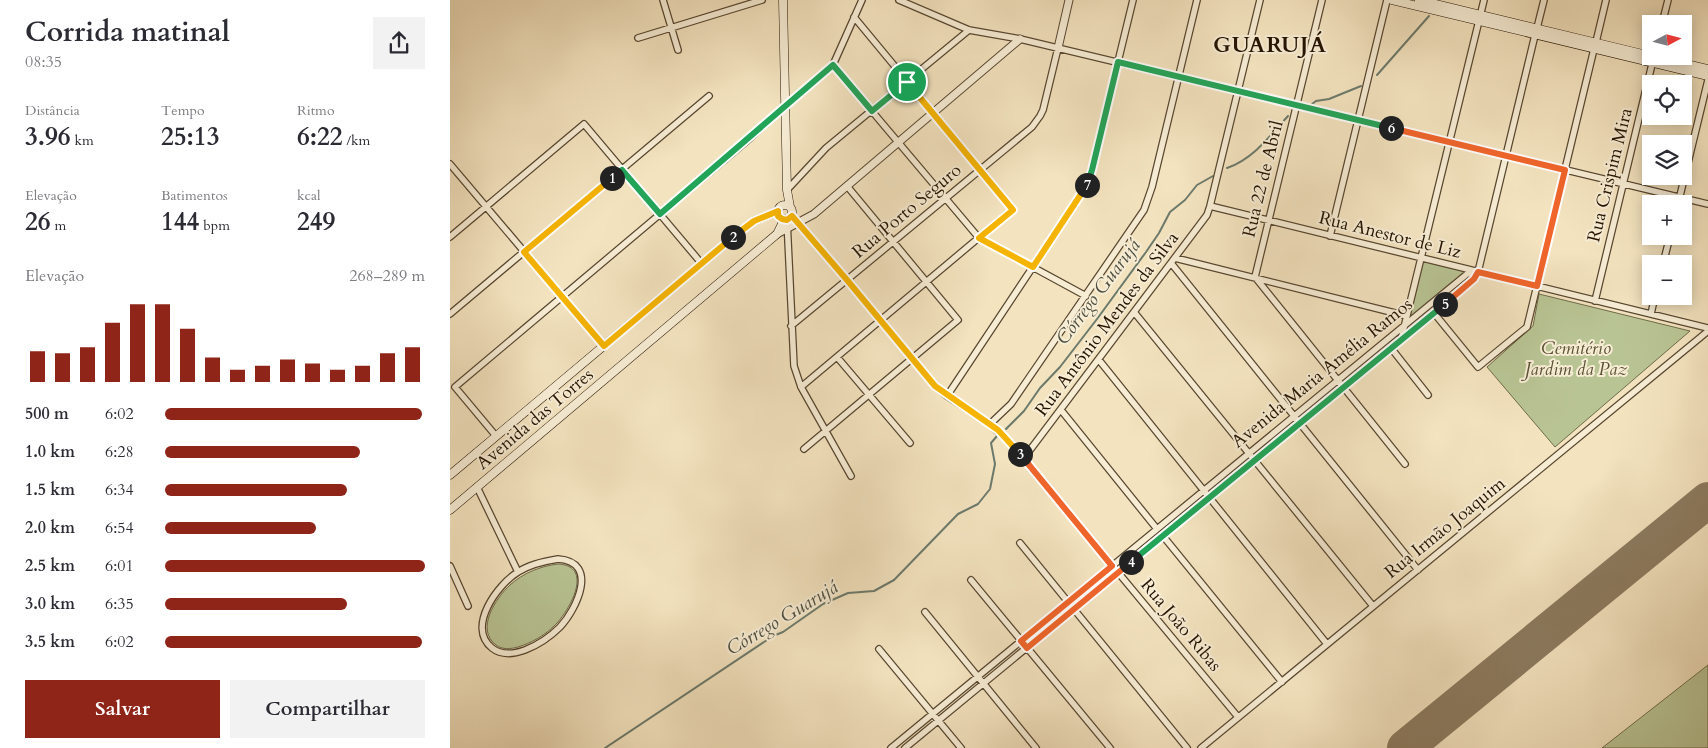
<!DOCTYPE html>
<html lang="pt">
<head>
<meta charset="utf-8">
<style>
  :root { --surface:#fff; --page:#f2f2f3; --text:#2b2b33; --muted:#7c7c81; --accent:#8f2418 }
  body { margin:0; font-family:Cardo,serif; background:var(--page); color:var(--text); height:100vh; display:flex; flex-direction:column; font-size:19px; white-space:nowrap }
  * { box-sizing:border-box; margin:0 }
  p { font-size:16px; color:var(--muted) }
  .icon { flex:none; width:28px; height:28px; fill:none; stroke:currentColor; stroke-width:2; stroke-linecap:round; stroke-linejoin:round }
  .map { position:relative; flex:1; overflow:hidden }
  .sheet { display:flex; flex-direction:column; background:var(--surface); width:450px }
  .sheet>* { flex:none }
  .needle { width:32px; rotate:83deg }
  .tools { position:absolute; left:1192px; top:15px; display:grid; gap:10px }
  .tools a { display:grid; place-items:center; width:50px; height:50px; border-radius:0px; background:var(--surface); box-shadow:0 2px 12px #0003; font-size:25px }
  .pin { position:absolute; display:grid; place-items:center; width:42px; height:42px; color:#fff; margin:-21px; border:2px solid #fff; border-radius:50%; box-shadow:0 1px 5px #0007 }
  .km { position:absolute; width:25px; height:25px; margin:-12px; border-radius:50%; background:#222; color:#fff; font-size:14px; line-height:25px; text-align:center }
  .round { display:grid; place-items:center; flex:none; width:52px; height:52px; border-radius:0px; background:var(--page) }
  .headline { display:flex; align-items:center; justify-content:space-between; height:85px; padding:0 25px }
  h1 { font-size:28px; font-weight:600; line-height:38px }
  .metrics { display:grid; grid-template-columns:repeat(3,1fr); gap:8px; height:85px; padding:5px 25px }
  .metrics div { display:grid; align-content:center }
  .metrics b { font-size:25px; font-weight:600 }
  .metrics small { font-size:14px; font-weight:400 }
  .metrics p { font-size:14px }
  .chart { height:140px; padding:10px 25px }
  .chart p { display:flex; justify-content:space-between }
  .chart svg { width:100%; height:90px; margin-top:5px; stroke:var(--accent); stroke-width:6 }
  .action { display:flex; gap:10px; margin-top:auto; padding:10px 25px }
  .action a { flex:1; height:58px; border-radius:0px; background:var(--accent); color:#fff; font-size:20px; font-weight:600; line-height:58px; text-align:center }
  .action a+a { background:var(--page); color:var(--text) }
  ul { padding:0 25px; list-style:none; font-size:16px }
  li { display:grid; grid-template-columns:80px 60px 1fr; align-items:center; height:38px }
  li i { height:12px; border-radius:6px; background:var(--accent) }
  main { display:flex; flex:1; min-height:0 }
  .map>svg:first-child { display:block }
  .green { fill:#b9c494; stroke:#6f6c4a }
  .lines { fill:none; stroke-linecap:round; stroke-linejoin:round }
  .stream { stroke:#6c7a6c; stroke-width:2 }
  .runway { stroke:#8c7b60; stroke-width:36 }
  .minor-casing { stroke:#584730; stroke-width:8 }
  .tertiary-casing { stroke:#584730; stroke-width:9 }
  .secondary-casing { stroke:#251301; stroke-width:9 }
  .minor { stroke:#f7edd5; stroke-width:5.5 }
  .tertiary { stroke:#f7edd5; stroke-width:7 }
  .secondary { stroke:#f7edd5; stroke-width:8 }
  .split-1-casing { stroke:#fff; stroke-width:10 }
  .split-2-casing { stroke:#fff; stroke-width:10 }
  .split-3-casing { stroke:#fff; stroke-width:10 }
  .split-4-casing { stroke:#fff; stroke-width:10 }
  .split-5-casing { stroke:#fff; stroke-width:10 }
  .split-6-casing { stroke:#fff; stroke-width:10 }
  .split-7-casing { stroke:#fff; stroke-width:10 }
  .split-8-casing { stroke:#fff; stroke-width:10 }
  .split-1 { stroke:#22a559; stroke-width:6 }
  .split-2 { stroke:#f5b400; stroke-width:6 }
  .split-3 { stroke:#f5b400; stroke-width:6 }
  .split-4 { stroke:#f0652b; stroke-width:6 }
  .split-5 { stroke:#22a559; stroke-width:6 }
  .split-6 { stroke:#f0652b; stroke-width:6 }
  .split-7 { stroke:#22a559; stroke-width:6 }
  .split-8 { stroke:#f5b400; stroke-width:6 }
  .labels { text-anchor:middle; dominant-baseline:central; stroke-width:4; stroke-linejoin:round; paint-order:stroke }
  .street-label { font-size:18px; fill:#251301; stroke:#f7edd5 }
  .park-label { font-size:18px; font-style:italic; fill:#595134; stroke:#f7edd5 }
  .water-label { font-size:19px; font-style:italic; fill:#4e4f40; stroke:#f7edd5 }
  .district-label { font-size:22px; font-weight:bold; letter-spacing:1px; fill:#251301; stroke:#f7edd5 }
</style>
</head>
<body>
<main>
<section class="sheet">
<div class="headline"><div><h1>Corrida matinal</h1><p>08:35</p></div><a class="round"><svg class="icon" aria-label="share" viewBox="0 0 24 24"><path d="M12 15V3M7 8l5-5 5 5M5 13v7h14v-7"/></svg></a></div>
<div class="metrics">
<div><p>Distância</p><b>3.96<small> km</small></b></div>
<div><p>Tempo</p><b>25:13</b></div>
<div><p>Ritmo</p><b>6:22<small> /km</small></b></div>
</div>
<div class="metrics">
<div><p>Elevação</p><b>26<small> m</small></b></div>
<div><p>Batimentos</p><b>144<small> bpm</small></b></div>
<div><p>kcal</p><b>249</b></div>
</div>
<div class="chart"><p><span>Elevação</span>268–289 m</p>
<svg viewBox="0 0 160 44" preserveAspectRatio="none"><path d="M5 44V29M15 44V30M25 44V27M35 44V15M45 44V6M55 44V6M65 44V18M75 44V32M85 44V38M95 44V36M105 44V33M115 44V35M125 44V38M135 44V36M145 44V30M155 44V27"/></svg>
</div>
<ul>
<li><b>500 m</b>6:02<i style="width:99%"></i></li>
<li><b>1.0 km</b>6:28<i style="width:75%"></i></li>
<li><b>1.5 km</b>6:34<i style="width:70%"></i></li>
<li><b>2.0 km</b>6:54<i style="width:58%"></i></li>
<li><b>2.5 km</b>6:01<i style="width:100%"></i></li>
<li><b>3.0 km</b>6:35<i style="width:70%"></i></li>
<li><b>3.5 km</b>6:02<i style="width:99%"></i></li>
</ul>
<div class="action"><a>Salvar</a><a>Compartilhar</a></div>
</section>
<div class="map">
<svg width="1258" height="748" viewBox="0 0 1258 748">
  <rect width="100%" height="100%" fill="#f3e3bf"/>
  <filter id="stains"><feTurbulence type="fractalNoise" baseFrequency=".004" numOctaves="4"/><feColorMatrix values="0 0 0 0 .2 0 0 0 0 .09 0 0 0 0 .02 0 0 0 .5 -.17"/></filter>
  <radialGradient id="worn" r=".72"><stop offset=".6" stop-color="#630" stop-opacity="0"/><stop offset="1" stop-color="#630" stop-opacity=".3"/></radialGradient>
  <path class="green" d="M 971,258 L 1028,272 L 1017,274 L 955,325 Z
    M 1089,294 L 1240,331 L 1105,447 L 1037,367 L 1083,326 Z
    M 108,564 C 146,566 118,613 104,626 C 94,636 81,643 68,647 C 60,649 53,650 46,645 C 25,629 46,598 60,585 C 73,573 91,566 108,564 Z
    M 1258,665 L 1258,748 L 1152,748 Z"/>
  <g class="lines">
    <path class="stream" d="M 927,75 L 979,16
      M 862,104 L 866,101 L 879,99 L 911,86
      M 777,168 C 803,159 820,136 838,116
      M 556,429 L 574,411 L 590,388 L 610,367 L 647,319 L 696,252 L 709,233 L 720,212 L 735,200 L 747,185 L 763,176
      M 155,748 L 323,636 L 333,632 L 373,604 L 398,593 L 424,591 L 444,580 L 508,514 L 528,504 L 540,489 L 545,464 L 541,443 L 547,436"/>
    <path class="runway" d="M 955,748 L 1258,500"/>
    <g class="minor-casing">
      <path id="minor" d="M 213,0 L 228,50
        M 449,0 L 519,30 L 570,39 L 1258,204
        M 872,0 L 805,277 L 955,464
        M 1212,24 L 1218,0
        M 1087,28 L 1094,0
        M 188,38 L 312,0
        M 1146,42 L 1156,0
        M 383,65 L 529,238 L 636,296
        M 0,164 L 154,346
        M 337,190 L 376,148 L 519,30
        M 1228,204 L 1258,80
        M 760,206 L 1258,328
        M 342,215 L 485,386 L 497,396 L 540,424 L 564,447 L 788,717
        M 337,220 L 344,366 L 351,387 L 401,476
        M 880,236 L 937,0
        M 0,237 L 134,124 L 252,264
        M 725,258 L 957,316
        M 721,263 L 968,570
        M 1213,264 L 1220,236
        M 1145,301 L 1203,60
        M 684,312 L 923,606
        M 984,313 L 1028,367 L 1077,327 L 1144,49
        M 0,314 L 259,96
        M 1201,314 L 1205,296
        M 341,326 L 582,127 L 590,116 L 593,110 L 608,48
        M 951,340 L 1034,0
        M 941,348 L 978,395
        M 387,357 L 460,443
        M 649,360 L 877,644
        M 351,387 L 563,209 L 404,17
        M 497,396 L 634,190 L 639,181 L 683,0
        M 611,410 L 707,529
        M 540,424 L 561,404 L 694,210 L 702,187 L 747,0
        M 46,436 L 5,387 L 298,140 L 318,121 L 383,65 L 412,0
        M 354,449 L 508,320 L 397,186
        M 574,458 L 757,215 L 760,206 L 810,0
        M 27,487 L 68,572
        M 713,536 L 832,682
        M 570,543 L 737,748
        M 108,559 C 150,562 126,610 110,627 C 100,637 88,645 75,650 C 64,654 52,656 42,648 C 16,627 48,584 68,572 C 80,564 95,561 108,559 Z
        M 0,566 L 18,606
        M 521,580 L 660,748
        M 475,612 L 586,748
        M 429,649 L 511,748
        M 441,748 L 1017,274 L 1028,272
        M 455,748 L 1024,279 L 1028,272 L 1085,35
        M 751,748 L 1258,331"/>
    </g>
    <g class="tertiary-casing">
      <path id="tertiary" d="M 608,48 L 619,0
        M 327,234 L 364,214 L 570,39"/>
    </g>
    <g class="secondary-casing">
      <path id="secondary" d="M 333,0 L 337,190 L 340,207
        M 942,0 L 1258,76
        M 969,0 L 1201,56
        M 1203,56 L 1258,69
        M328 212a7 7 0 1 1 14 0a7 7 0 1 1-14 0Z
        M 0,475 L 288,233 L 304,221 L 328,211
        M 0,510 L 327,234 L 334,220"/>
    </g>
    <use href="#minor" class="minor"/>
    <use href="#tertiary" class="tertiary"/>
    <use href="#secondary" class="secondary"/>
  </g>
  <g class="lines">
    <g class="split-1-casing">
      <path id="split-1" d="M 162,178 L 172,170 L 210,214 L 383,65 L 422,111 L 457,82"/>
    </g>
    <g class="split-2-casing">
      <path id="split-2" d="M 162,178 L 74,252 L 154,346 L 283,237"/>
    </g>
    <g class="split-3-casing">
      <path id="split-3" d="M 283,237 L 304,221 L 328,211 L 328,216 L 332,219 L 337,220 L 342,216 L 397,280 L 485,386 L 548,430 L 570,454"/>
    </g>
    <g class="split-4-casing">
      <path id="split-4" d="M 570,454 L 662,566 L 571,641 L 577,648 L 681,562"/>
    </g>
    <g class="split-5-casing">
      <path id="split-5" d="M 681,562 L 995,304"/>
    </g>
    <g class="split-6-casing">
      <path id="split-6" d="M 941,128 L 1115,170 L 1087,286 L 1028,272 L 1024,279 L 995,304"/>
    </g>
    <g class="split-7-casing">
      <path id="split-7" d="M 637,185 L 642,170 L 668,62 L 941,128"/>
    </g>
    <g class="split-8-casing">
      <path id="split-8" d="M 457,82 L 563,210 L 529,238 L 583,267 L 637,185"/>
    </g>
    <use href="#split-1" class="split-1"/>
    <use href="#split-2" class="split-2"/>
    <use href="#split-3" class="split-3"/>
    <use href="#split-4" class="split-4"/>
    <use href="#split-5" class="split-5"/>
    <use href="#split-6" class="split-6"/>
    <use href="#split-7" class="split-7"/>
    <use href="#split-8" class="split-8"/>
  </g>
  <g class="labels">
    <g class="street-label">
      <text transform="translate(1160 175) rotate(-76)">Rua Crispim Mira</text>
      <text transform="translate(813 179) rotate(-76)">Rua 22 de Abril</text>
      <text transform="translate(457 211) rotate(-40)">Rua Porto Seguro</text>
      <text transform="translate(940 235) rotate(14)">Rua Anestor de Liz</text>
      <text transform="translate(657 324) rotate(-53)">Rua Antônio Mendes da Silva</text>
      <text transform="translate(872 373) rotate(-39)">Avenida Maria Amélia Ramos</text>
      <text transform="translate(85 419) rotate(-40)">Avenida das Torres</text>
      <text transform="translate(995 528) rotate(-39)">Rua Irmão Joaquim</text>
      <text transform="translate(731 625) rotate(50)">Rua João Ribas</text>
    </g>
    <g class="park-label">
      <text x="1126" y="348">Cemitério<tspan x="1126" dy="21">Jardim da Paz</tspan></text>
    </g>
    <g class="water-label">
      <text transform="translate(648 292) rotate(-53)">Córrego Guarujá</text>
      <text transform="translate(332 618) rotate(-31)">Córrego Guarujá</text>
    </g>
    <g class="district-label">
      <text x="820" y="45">GUARUJÁ</text>
    </g>
  </g>
  <rect width="100%" height="100%" filter="url(#stains)"/>
  <rect width="100%" height="100%" fill="url(#worn)"/>
</svg>
<div class="tools">
<a><svg class="needle" viewBox="-14 -14 28 28"><path d="M0-13l5 13h-10z" fill="#e53935"/><path d="M0 13l5-13h-10z" fill="#7c7c81"/></svg></a>
<a><svg class="icon" aria-label="locate" viewBox="0 0 24 24"><circle cx="12" cy="12" r="6"/><path d="M12 2v4M12 18v4M2 12h4M18 12h4"/></svg></a>
<a><svg class="icon" aria-label="layers" viewBox="0 0 24 24"><path d="M12 4l9 5-9 5-9-5zM3 14l9 5 9-5"/></svg></a>
<a>+</a>
<a>−</a>
</div>
<div class="pin" style="left:457px;top:82px;background:#1e9e55"><svg class="icon" aria-label="arrive" viewBox="0 0 24 24"><path d="M6 21V4h12l-3 4 3 4H6"/></svg></div>
<b class="km" style="left:162px;top:178px">1</b>
<b class="km" style="left:283px;top:237px">2</b>
<b class="km" style="left:570px;top:454px">3</b>
<b class="km" style="left:681px;top:562px">4</b>
<b class="km" style="left:995px;top:304px">5</b>
<b class="km" style="left:941px;top:128px">6</b>
<b class="km" style="left:637px;top:185px">7</b>
</div>
</main>
</body>
</html>
